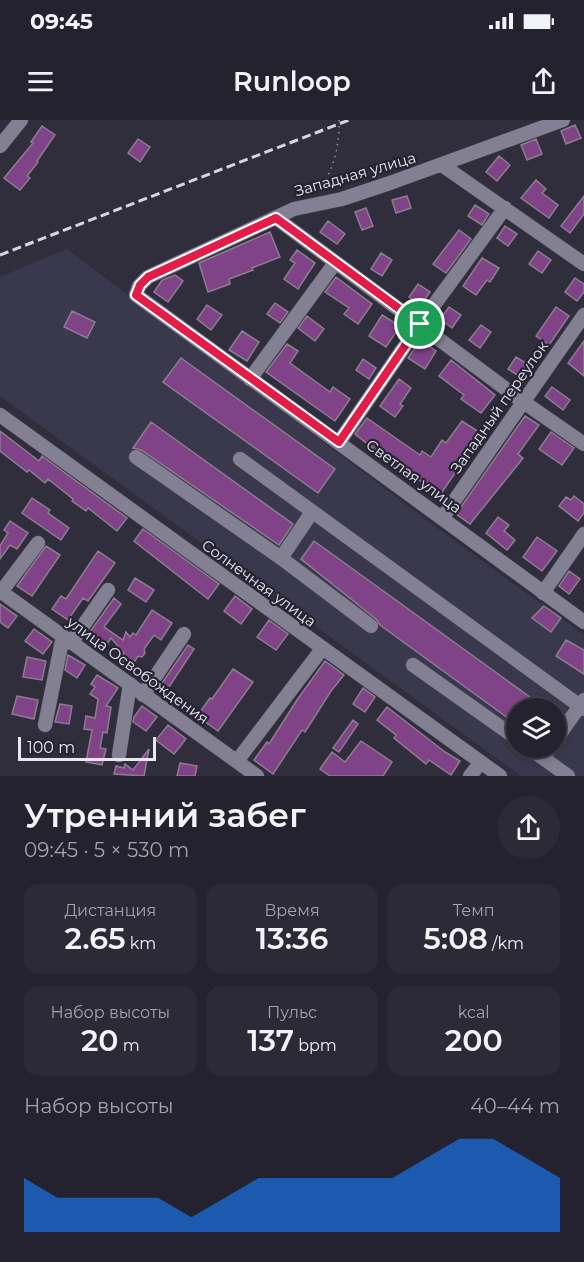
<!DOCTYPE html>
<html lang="ru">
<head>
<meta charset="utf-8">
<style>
  :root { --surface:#24222e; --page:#2c2a36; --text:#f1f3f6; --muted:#a3a4aa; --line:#413f4a; --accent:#1a73e8 }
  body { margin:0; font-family:Montserrat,sans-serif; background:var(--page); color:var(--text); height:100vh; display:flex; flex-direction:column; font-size:22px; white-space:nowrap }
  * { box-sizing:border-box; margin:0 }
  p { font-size:20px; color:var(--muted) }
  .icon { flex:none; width:33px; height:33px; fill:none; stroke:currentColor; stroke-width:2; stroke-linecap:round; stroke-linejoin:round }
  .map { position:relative; height:656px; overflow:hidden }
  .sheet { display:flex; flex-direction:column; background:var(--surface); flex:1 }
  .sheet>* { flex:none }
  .fabs { position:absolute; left:506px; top:578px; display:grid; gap:12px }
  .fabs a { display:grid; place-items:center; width:60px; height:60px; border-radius:50%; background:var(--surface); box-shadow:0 3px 9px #0003,0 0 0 2px var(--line); font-size:30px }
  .scale { position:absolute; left:18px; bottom:15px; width:138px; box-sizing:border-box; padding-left:6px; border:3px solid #e8e7f1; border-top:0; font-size:16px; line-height:21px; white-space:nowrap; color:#e8e7f1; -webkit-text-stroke:4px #262433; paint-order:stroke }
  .pin { position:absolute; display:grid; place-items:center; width:51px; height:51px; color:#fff; margin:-26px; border:3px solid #fff; border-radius:50%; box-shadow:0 2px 6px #0007 }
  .round { display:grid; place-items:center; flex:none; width:63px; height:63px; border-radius:32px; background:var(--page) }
  .summary { display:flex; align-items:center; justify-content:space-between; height:102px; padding:0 24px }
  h1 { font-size:33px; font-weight:600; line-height:45px }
  .stats { display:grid; grid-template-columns:repeat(3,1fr); gap:9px; height:102px; padding:6px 24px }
  .stats div { display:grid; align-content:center; border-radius:15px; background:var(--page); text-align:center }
  .stats b { font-size:30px; font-weight:600 }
  .stats small { font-size:16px; font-weight:400 }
  .stats p { font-size:16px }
  .chart { height:168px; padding:12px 24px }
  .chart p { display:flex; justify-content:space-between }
  .chart svg { width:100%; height:108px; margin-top:6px; fill:var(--accent); opacity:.7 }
  .status { display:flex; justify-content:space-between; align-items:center; height:42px; padding:0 30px; background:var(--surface); direction:ltr }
  .status svg { height:16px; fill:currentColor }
  header { display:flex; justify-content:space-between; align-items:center; height:78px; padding:0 24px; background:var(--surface); font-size:27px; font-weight:600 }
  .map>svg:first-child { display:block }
  .built { fill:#3a384c; fill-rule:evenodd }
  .building { fill:#804388; stroke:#8b7e8d; stroke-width:1.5 }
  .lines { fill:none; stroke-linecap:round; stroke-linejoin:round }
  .minor-casing { stroke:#4e4c59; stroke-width:15 }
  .path { stroke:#95939f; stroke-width:1.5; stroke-dasharray:1.5 4.5; stroke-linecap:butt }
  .minor { stroke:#828092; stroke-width:14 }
  .rail { stroke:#d5d4df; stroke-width:3; stroke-dasharray:9 4.5; stroke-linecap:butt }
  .route-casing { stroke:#fff; stroke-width:12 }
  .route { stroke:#e11d48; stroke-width:8 }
  .labels { text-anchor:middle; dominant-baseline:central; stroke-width:4.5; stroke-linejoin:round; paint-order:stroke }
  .street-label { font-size:15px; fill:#e8e7f1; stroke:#262433 }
</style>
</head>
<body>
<div class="status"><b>09:45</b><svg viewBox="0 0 49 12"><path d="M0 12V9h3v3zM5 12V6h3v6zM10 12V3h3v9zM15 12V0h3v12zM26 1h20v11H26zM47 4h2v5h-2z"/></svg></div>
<header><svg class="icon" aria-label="menu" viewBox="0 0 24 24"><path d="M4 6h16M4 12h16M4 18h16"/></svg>Runloop<svg class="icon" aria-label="share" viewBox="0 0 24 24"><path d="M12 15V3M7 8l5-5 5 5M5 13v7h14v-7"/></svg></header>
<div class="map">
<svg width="584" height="656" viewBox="0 0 584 656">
  <rect width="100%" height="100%" fill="#302e3d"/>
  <path class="built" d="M 67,129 L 440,410 L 584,515 L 584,656 L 521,656 L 0,276 L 0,157 ZM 516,588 L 555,588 L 555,627 L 516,627 Z"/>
  <path class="building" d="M 575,5 L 581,18 L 566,24 L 561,11 Z
    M 42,6 L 55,15 L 37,41 L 38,42 L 27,56 L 30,58 L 20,70 L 4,58 L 33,23 L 31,22 Z
    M 138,19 L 150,27 L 140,42 L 128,33 Z
    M 536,19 L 542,34 L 527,40 L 521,25 Z
    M 499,36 L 510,45 L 497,61 L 486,52 Z
    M 536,60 L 546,69 L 542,73 L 558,85 L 549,98 L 521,78 Z
    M 407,76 L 411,88 L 396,93 L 392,80 Z
    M 584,76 L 584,94 L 570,113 L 561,106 Z
    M 475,85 L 489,94 L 482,105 L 468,96 Z
    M 366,88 L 373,106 L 362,110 L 355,92 Z
    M 328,101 L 345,114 L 337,124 L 320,112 Z
    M 505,106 L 517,114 L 508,126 L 497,118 Z
    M 459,110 L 471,119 L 446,153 L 433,144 Z
    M 270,112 L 280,137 L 252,148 L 253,150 L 229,159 L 230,164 L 208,172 L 199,143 Z
    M 297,130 L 315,143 L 298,169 L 284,159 L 295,143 L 290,140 Z
    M 538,131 L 551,140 L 542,153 L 529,144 Z
    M 381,133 L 392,140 L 382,156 L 371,149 Z
    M 482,138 L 499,148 L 490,162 L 487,160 L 476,175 L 463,166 Z
    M 175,155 L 183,161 L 168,182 L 154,172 L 162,160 Z
    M 336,157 L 372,184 L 358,204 L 344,194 L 349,188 L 325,172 Z
    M 575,158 L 584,164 L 584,172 L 577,181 L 565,172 Z
    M 418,164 L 430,172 L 421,185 L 409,177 Z
    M 275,183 L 288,192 L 280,203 L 267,194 Z
    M 207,185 L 222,195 L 211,210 L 197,199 Z
    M 449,187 L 461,195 L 452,208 L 440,199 Z
    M 556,187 L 569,196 L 549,225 L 536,216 Z
    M 72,191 L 95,202 L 87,218 L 64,207 Z
    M 382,195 L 400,206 L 386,227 L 369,216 Z
    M 307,196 L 324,209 L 315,221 L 298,208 Z
    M 481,205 L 491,212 L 480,228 L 469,220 Z
    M 242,211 L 259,222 L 247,241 L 229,230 Z
    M 420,220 L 436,231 L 425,249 L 408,238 Z
    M 584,221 L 584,256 L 568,243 Z
    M 287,224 L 298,231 L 290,243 L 330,272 L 333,267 L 350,279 L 335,301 L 266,252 Z
    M 516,237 L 533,248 L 525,260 L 508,249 Z
    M 181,238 L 335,349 L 318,373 L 163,262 Z
    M 363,239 L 376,248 L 369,259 L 356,250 Z
    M 451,240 L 495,275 L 481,293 L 461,279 L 464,275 L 439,256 Z
    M 399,259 L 411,268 L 400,284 L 403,286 L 395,297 L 380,286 Z
    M 552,267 L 570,280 L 563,290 L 545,276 Z
    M 525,296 L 539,305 L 518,334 L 523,338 L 470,404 L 456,394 Z
    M 367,298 L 420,335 L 422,331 L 431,337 L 442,320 L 446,323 L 462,301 L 482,314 L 440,375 L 398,345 L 397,347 L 355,314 Z
    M 151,302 L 293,404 L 279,425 L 141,330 L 133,328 Z
    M 0,311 L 39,341 L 42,336 L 127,398 L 117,411 L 88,388 L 86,391 L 72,381 L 73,379 L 48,359 L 45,363 L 29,350 L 27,352 L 0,331 Z
    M 551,312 L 574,328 L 562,345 L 539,329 Z
    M 574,376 L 584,384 L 584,393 L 578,401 L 559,386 L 566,377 L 571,380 Z
    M 32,378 L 50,390 L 48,393 L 69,408 L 61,420 L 22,393 Z
    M 498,397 L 509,405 L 504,411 L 515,420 L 507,430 L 486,413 Z
    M 10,401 L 28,413 L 17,429 L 10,425 L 0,439 L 0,426 L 8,413 L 4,410 Z
    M 143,409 L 219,464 L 208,479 L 134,421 Z
    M 537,417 L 557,431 L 542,451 L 523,437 Z
    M 314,421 L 339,439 L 545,588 L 516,588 L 516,604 L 380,505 L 376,499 L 301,439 Z
    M 46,426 L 60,435 L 32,476 L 17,466 Z
    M 98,431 L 115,443 L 88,481 L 83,478 L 68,500 L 52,489 L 61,476 L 66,479 Z
    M 569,451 L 580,459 L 569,474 L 559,466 Z
    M 135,458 L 154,470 L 146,482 L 128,470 Z
    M 235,476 L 252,489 L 241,504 L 224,491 Z
    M 114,478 L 121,484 L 104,507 L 123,520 L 126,512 L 130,517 L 133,513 L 136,515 L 152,490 L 172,503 L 161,520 L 154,515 L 144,529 L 145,533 L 142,537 L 138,536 L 133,544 L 129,544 L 120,539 L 124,533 L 111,518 L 105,528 L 87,516 Z
    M 0,484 L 17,496 L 8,508 L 0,502 Z
    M 544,486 L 561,498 L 551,512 L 532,498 Z
    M 269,500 L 288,514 L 276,530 L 257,517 Z
    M 34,509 L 52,522 L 43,534 L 25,521 Z
    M 566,520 L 584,530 L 584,554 L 556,536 Z
    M 188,525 L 194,529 L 165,573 L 158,569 Z
    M 68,535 L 85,545 L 77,558 L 65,550 Z
    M 27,537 L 46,541 L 42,560 L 23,557 Z
    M 325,541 L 344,555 L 331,571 L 305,612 L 302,610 L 273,654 L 254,640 L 267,622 L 269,624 L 297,580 Z
    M 233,549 L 253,562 L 218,611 L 197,596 L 210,578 L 212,579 Z
    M 97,555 L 118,568 L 106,586 L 111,587 L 107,613 L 103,612 L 100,628 L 106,629 L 102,645 L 86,642 L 92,610 L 84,609 L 86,596 L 95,598 L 98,579 L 90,574 L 95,567 L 91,564 Z
    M 363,568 L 375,577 L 365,592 L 353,584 Z
    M 17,576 L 38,580 L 34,599 L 12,594 Z
    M 60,584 L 72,586 L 69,604 L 55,602 Z
    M 142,586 L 157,597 L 146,611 L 133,602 L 134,597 Z
    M 387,587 L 445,632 L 460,641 L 451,655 L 429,640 L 426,644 L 394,618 L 396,615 L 377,600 Z
    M 353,600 L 358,604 L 339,632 L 333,628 Z
    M 168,605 L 186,619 L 174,634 L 156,620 Z
    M 361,621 L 392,642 L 383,656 L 330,656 L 320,649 L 332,632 L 345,642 Z
    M 149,629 L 144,656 L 114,654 L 116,646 L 124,648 L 125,644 L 133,650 Z
    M 180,643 L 197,646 L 195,656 L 177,656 Z"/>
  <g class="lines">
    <g class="minor-casing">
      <path id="minor" d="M 563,0 L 390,63 L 342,79 L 294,89 L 148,157 L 139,166 L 136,175 L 584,502
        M 0,26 L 21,0
        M 442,45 L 584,144
        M 276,98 L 522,281 L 584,324
        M 250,259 L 335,143
        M 0,295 L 500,656
        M 339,322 L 420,204 L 505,88
        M 136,337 L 281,438
        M 240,339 L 584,589
        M 312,392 L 281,438 L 371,506
        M 443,397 L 584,195
        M 0,471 L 257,656
        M 1,472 L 38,423
        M 543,473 L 584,414
        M 71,523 L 108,470
        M 413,545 L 516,618
        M 143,575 L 184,514
        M 45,605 L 63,516
        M 555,621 L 584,580
        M 528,627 L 543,638 L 551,627
        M 119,635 L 130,564
        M 543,638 L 568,656
        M 237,641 L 322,529
        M 470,656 L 481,642"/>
    </g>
    <path class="path" d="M 314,73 C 333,58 340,24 339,0"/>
    <use href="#minor" class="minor"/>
    <path class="rail" d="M 0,135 L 349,0"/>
  </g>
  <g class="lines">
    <g class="route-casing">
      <path id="route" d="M 276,98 L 420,204 L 339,322 L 136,175 L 140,165 L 148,157 Z"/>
    </g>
    <use href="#route" class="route"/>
  </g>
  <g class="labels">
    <g class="street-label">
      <text transform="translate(355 54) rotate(-16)">Западная улица</text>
      <text transform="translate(499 287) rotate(-55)">Западный переулок</text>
      <text transform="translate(414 356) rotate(36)">Светлая улица</text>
      <text transform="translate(259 463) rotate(36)">Солнечная улица</text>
      <text transform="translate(138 550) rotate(36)">улица Освобождения</text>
    </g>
  </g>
</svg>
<div class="fabs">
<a><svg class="icon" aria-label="layers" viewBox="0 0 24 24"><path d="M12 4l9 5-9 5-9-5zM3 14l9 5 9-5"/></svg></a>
</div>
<div class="scale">100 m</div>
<div class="pin" style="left:420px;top:204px;background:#1e9e55"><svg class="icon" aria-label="arrive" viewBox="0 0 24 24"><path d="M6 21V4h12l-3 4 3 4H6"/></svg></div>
</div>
<section class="sheet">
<div class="summary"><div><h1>Утренний забег</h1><p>09:45 · 5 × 530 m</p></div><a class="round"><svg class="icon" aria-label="share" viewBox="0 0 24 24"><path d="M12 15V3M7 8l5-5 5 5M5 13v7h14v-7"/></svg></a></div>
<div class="stats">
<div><p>Дистанция</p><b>2.65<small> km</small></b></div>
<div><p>Время</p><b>13:36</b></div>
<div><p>Темп</p><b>5:08<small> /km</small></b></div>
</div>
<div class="stats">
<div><p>Набор высоты</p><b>20<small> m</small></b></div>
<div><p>Пульс</p><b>137<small> bpm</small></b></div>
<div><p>kcal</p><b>200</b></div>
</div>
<div class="chart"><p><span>Набор высоты</span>40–44 m</p>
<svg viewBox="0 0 160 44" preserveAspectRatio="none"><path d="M0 44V22L10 30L20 30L30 30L40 30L50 38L60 30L70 22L80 22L90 22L100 22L110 22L120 14L130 6L140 6L150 14L160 22V44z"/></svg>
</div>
</section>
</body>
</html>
